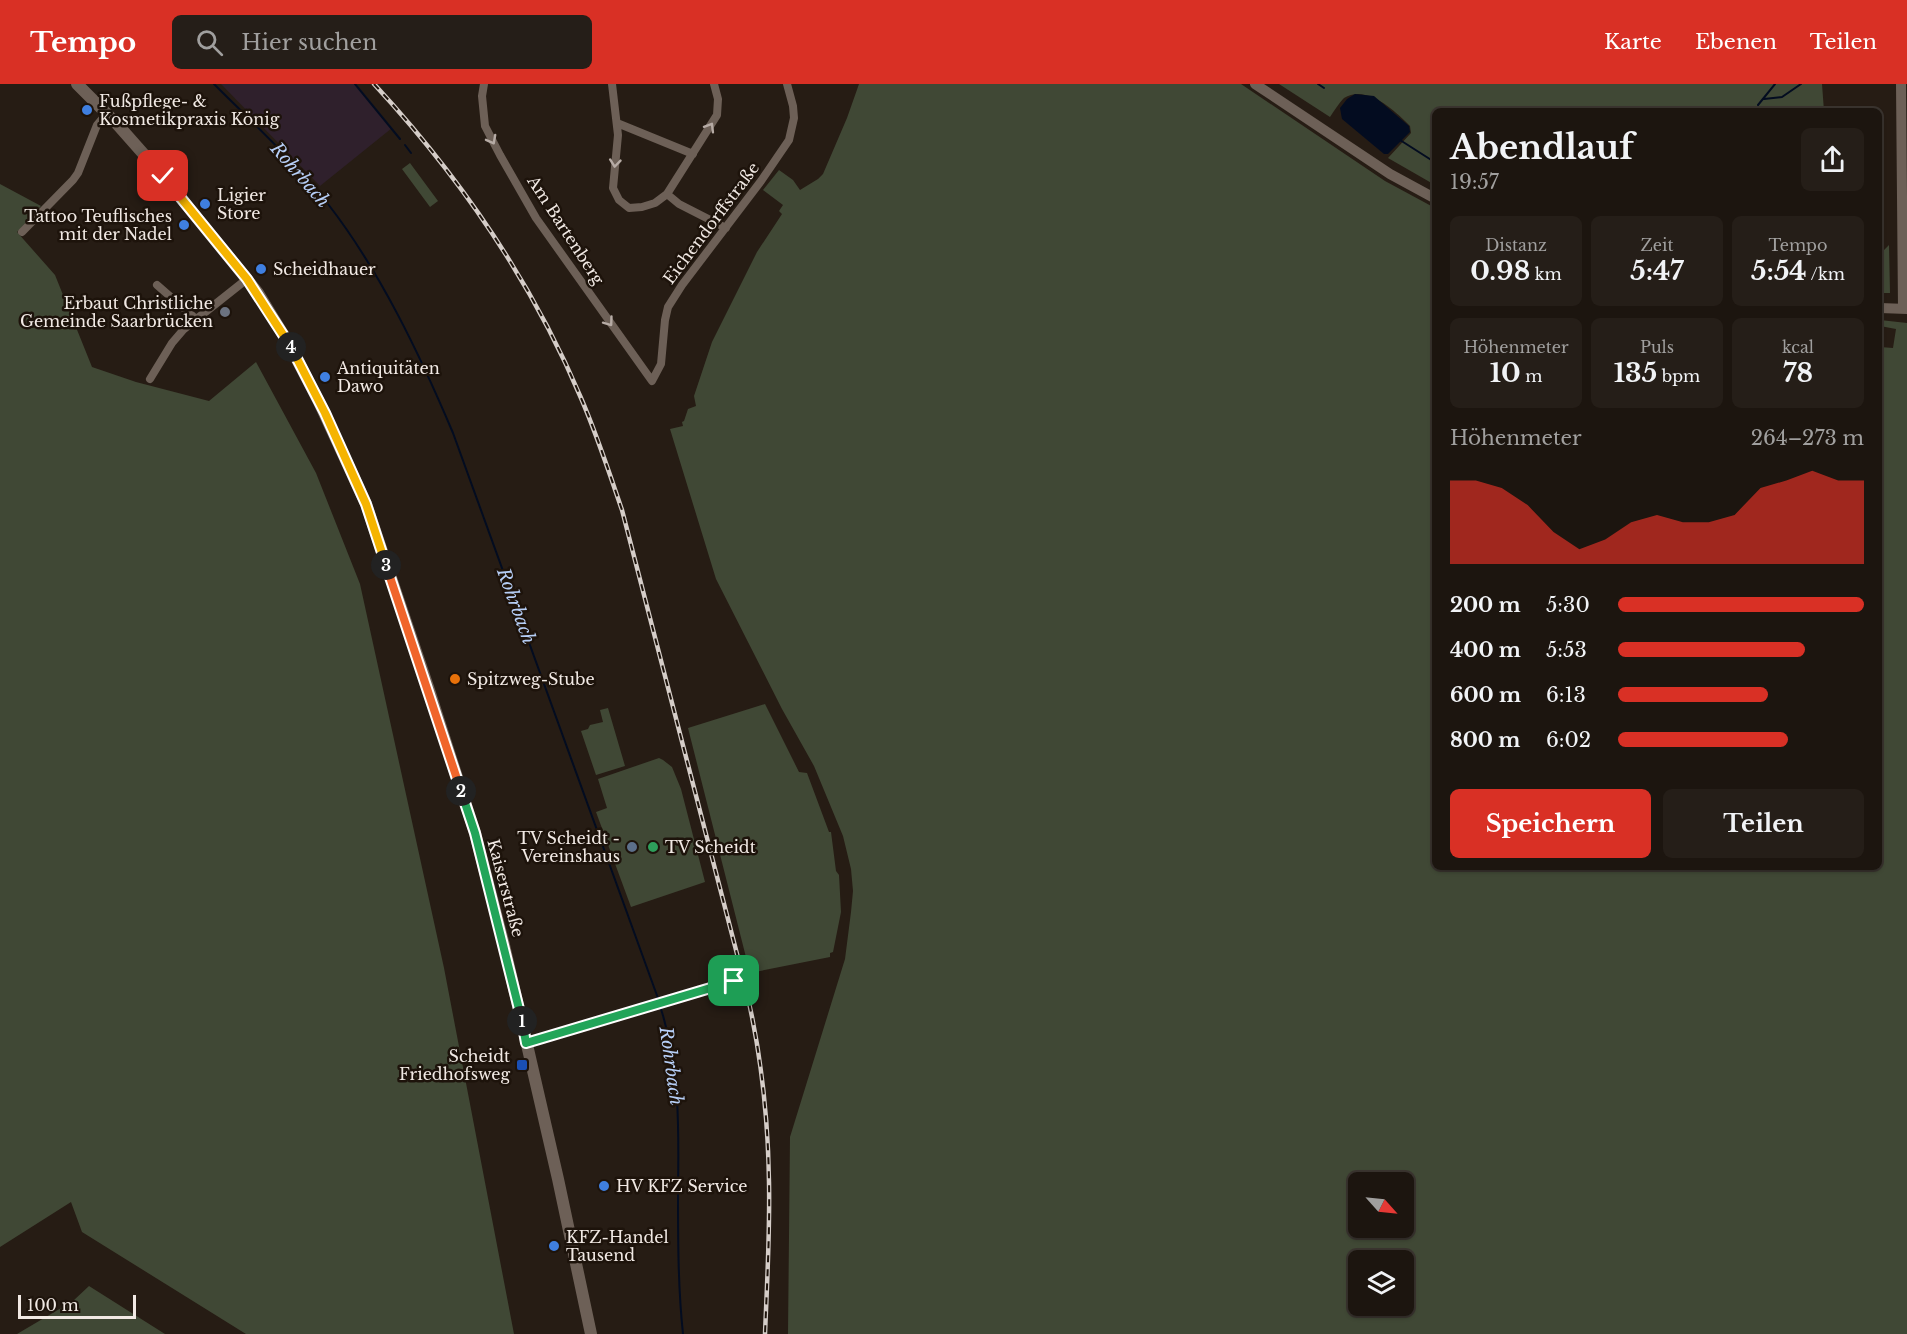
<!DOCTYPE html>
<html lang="de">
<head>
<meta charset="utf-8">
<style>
  :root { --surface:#1c150f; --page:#251e18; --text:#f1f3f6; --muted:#a09f9e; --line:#3a342f; --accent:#d93025 }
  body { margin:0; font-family:"Libre Baskerville",serif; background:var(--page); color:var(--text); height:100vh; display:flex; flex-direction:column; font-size:22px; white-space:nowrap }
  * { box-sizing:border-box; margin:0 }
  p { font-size:20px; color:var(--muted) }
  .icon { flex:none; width:33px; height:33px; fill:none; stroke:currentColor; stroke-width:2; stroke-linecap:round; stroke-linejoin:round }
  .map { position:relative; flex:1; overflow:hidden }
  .sheet { position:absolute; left:1432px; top:24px; width:450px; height:762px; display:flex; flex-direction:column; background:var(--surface); border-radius:9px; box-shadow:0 2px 4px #0004,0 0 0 2px var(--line) }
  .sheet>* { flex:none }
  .needle { width:39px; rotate:117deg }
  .tools { position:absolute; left:1348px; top:1088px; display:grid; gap:12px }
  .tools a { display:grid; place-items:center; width:66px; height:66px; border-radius:9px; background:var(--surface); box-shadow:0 2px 4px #0004,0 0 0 2px var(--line); font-size:30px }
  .scale { position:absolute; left:18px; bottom:15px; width:118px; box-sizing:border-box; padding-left:6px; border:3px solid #f1e9e4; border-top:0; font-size:16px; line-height:21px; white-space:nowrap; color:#f1e9e4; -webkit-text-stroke:4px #1d130b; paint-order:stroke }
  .pin { position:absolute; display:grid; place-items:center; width:51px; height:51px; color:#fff; margin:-26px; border-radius:12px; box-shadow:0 3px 9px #0006 }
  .km { position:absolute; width:30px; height:30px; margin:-15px; border-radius:50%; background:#222; color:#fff; font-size:16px; line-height:30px; text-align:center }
  .round { display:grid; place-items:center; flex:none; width:63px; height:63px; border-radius:9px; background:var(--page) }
  .overview { display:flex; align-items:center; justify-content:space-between; height:102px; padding:0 18px }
  h1 { font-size:33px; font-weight:700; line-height:45px }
  .metrics { display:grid; grid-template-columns:repeat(3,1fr); gap:9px; height:102px; padding:6px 18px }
  .metrics div { display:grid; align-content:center; border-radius:9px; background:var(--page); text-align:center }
  .metrics b { font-size:26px; font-weight:700 }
  .metrics small { font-size:16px; font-weight:400 }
  .metrics p { font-size:16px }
  .chart { height:168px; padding:12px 18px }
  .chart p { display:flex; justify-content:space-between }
  .chart svg { width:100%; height:108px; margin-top:6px; fill:var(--accent); opacity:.7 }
  .cta { display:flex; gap:12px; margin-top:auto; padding:12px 18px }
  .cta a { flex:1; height:69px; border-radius:9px; background:var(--accent); color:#fff; font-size:24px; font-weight:700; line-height:69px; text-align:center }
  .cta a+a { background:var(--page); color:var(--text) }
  ul { padding:0 18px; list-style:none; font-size:20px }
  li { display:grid; grid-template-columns:96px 72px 1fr; align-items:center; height:45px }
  li i { height:15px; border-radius:8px; background:var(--accent) }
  header { display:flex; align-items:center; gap:36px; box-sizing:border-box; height:84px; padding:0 30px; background:var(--accent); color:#fff }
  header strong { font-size:28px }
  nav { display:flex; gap:33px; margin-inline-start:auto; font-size:21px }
  .search { width:420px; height:54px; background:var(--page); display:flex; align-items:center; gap:15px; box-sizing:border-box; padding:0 21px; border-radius:9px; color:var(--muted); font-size:22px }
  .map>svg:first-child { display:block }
  .commercial { fill:#2f202c }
  .green { fill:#404835; fill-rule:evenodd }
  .water { fill:#030c20 }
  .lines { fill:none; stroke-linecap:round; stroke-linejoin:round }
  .stream { stroke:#030c20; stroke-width:2 }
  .minor { stroke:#6d6057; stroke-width:8 }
  .tertiary { stroke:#6d6057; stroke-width:10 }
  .secondary { stroke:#6d6057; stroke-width:12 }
  .rail-casing { stroke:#d5cdc8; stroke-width:4.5 }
  .rail { stroke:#1d130b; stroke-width:2; stroke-dasharray:7; stroke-linecap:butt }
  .oneway { stroke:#b6aba5 }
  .split-1-casing { stroke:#fff; stroke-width:12 }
  .split-2-casing { stroke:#fff; stroke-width:12 }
  .split-3-casing { stroke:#fff; stroke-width:12 }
  .split-4-casing { stroke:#fff; stroke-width:12 }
  .split-5-casing { stroke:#fff; stroke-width:12 }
  .split-1 { stroke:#22a559; stroke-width:8 }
  .split-2 { stroke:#22a559; stroke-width:8 }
  .split-3 { stroke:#f0652b; stroke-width:8 }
  .split-4 { stroke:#f5b400; stroke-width:8 }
  .split-5 { stroke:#f5b400; stroke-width:8 }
  .shop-dot { fill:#3f7fe0; stroke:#1d130b; stroke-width:2 }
  .worship-dot { fill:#6b7280; stroke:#1d130b; stroke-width:2 }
  .food-dot { fill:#e8710a; stroke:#1d130b; stroke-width:2 }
  .service-dot { fill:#5c6f8a; stroke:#1d130b; stroke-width:2 }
  .leisure-dot { fill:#2e9e5b; stroke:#1d130b; stroke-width:2 }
  .transit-dot { fill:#1a4fb4; stroke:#1d130b; stroke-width:2 }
  .labels { text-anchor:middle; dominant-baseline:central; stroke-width:5; stroke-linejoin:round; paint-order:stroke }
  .poi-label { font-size:16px; fill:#f1e9e4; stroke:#1d130b; text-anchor:start }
  .street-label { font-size:16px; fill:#f1e9e4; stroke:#1d130b }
  .water-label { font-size:18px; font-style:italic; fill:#b6cef6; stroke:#1d130b }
</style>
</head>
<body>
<header>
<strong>Tempo</strong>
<div class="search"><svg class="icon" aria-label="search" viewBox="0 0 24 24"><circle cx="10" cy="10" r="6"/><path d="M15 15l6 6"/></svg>Hier suchen</div>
<nav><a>Karte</a><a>Ebenen</a><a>Teilen</a></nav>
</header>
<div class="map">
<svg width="1907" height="1250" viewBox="0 0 1907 1250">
  <rect width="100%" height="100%" fill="#261c14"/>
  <path class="commercial" d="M 221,0 L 356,0 L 392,44 L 320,102 Z"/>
  <path class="green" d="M 859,0 L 1241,0 L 1385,97 L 1435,124 L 1436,783 L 1880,783 L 1880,263 L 1893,264 L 1896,245 L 1880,242 L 1880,236 L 1907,239 L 1907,1250 L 788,1250 L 790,1053 L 845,875 L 851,828 L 853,807 L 851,785 L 843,752 L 814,682 L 782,625 L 716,495 L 670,345 L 683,342 L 682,338 L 684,337 L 688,325 L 696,322 L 694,312 L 712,258 L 757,168 L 782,130 L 779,127 L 783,121 L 763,106 L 779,86 L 793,96 L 800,106 L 818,95 L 823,90 L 847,34 ZM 1359,1098 L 1404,1098 L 1404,1143 L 1359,1143 ZM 1359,1176 L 1404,1176 L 1404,1221 L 1359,1221 Z
    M 1279,0 L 1822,0 L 1824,27 L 1436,27 L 1435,101 L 1388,74 L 1411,49 L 1410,42 C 1395,27 1367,0 1344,14 C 1339,19 1334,27 1330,33 Z
    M 410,79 L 438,117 L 430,123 L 402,85 Z
    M 0,100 L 41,122 L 17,148 L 55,191 L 92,283 L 136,298 L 209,317 L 256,278 L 316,389 L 360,500 L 444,884 L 514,1250 L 246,1250 L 82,1148 L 71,1118 L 0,1163 Z
    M 1889,161 L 1890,209 L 1880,209 L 1880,170 Z
    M 765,620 L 799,688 L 807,689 L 829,748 L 831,748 L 836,787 L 839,791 L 841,828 L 833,868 L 830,869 L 830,873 L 750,889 L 688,644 Z
    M 608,624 L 625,682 L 596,691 L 581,647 L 588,645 L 590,641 L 603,638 L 600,626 Z
    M 659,674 L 663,676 L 672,683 L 681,705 L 705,798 L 631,823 L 596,728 L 607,724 L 598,695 Z
    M 89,1202 L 165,1250 L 17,1250 L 73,1217 Z"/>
  <path class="water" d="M 1355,10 L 1374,12 L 1409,42 L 1410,48 L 1388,70 L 1384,70 L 1342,35 L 1340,24 L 1347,15 Z"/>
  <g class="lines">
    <path class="stream" d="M 214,0 C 253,39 294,77 328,120 C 380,187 420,271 453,349 L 659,917
      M 355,0 L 400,55
      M 1318,0 L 1324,4
      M 1764,15 L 1782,13 L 1801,0
      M 1758,21 L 1775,0
      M 1400,56 L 1436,79
      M 405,61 L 411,69
      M 660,922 C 680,982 679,1046 678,1108 C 678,1156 678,1203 683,1250"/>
    <path class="minor" d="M 484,0 L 482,12 L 485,42 L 500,71 L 536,134 L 652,297 L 661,280 L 665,236 L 668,223 L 682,201 L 761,97 L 789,56 L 794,34 L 793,22 L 787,0
      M 612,0 L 618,51 L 613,104 L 619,116 L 629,124 L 642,123 L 655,119 L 667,110 L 717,31 L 718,15 L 714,0
      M 617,39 L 693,70
      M 667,110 L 679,120 L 726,144
      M 22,148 L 73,96 L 78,89 L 97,41 L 107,29
      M 157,201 L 196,235
      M 150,295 L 172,259 L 184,245 L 247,195
      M 526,959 L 734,897"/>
    <path class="tertiary" d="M 1255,0 L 1390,90 L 1436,115
      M 1901,0 L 1903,225
      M 1880,224 L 1907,225"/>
    <path class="secondary" d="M 77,0 L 117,40 L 163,92 L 258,209 L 289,260 L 319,318 L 366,420 L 428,603 L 475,749 L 504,861 L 558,1095 L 591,1250"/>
    <g class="rail-casing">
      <path id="rail" d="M 374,0 C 460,93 532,198 581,314 C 597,351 609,388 622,426 L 743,893 C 760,960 768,1029 769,1098 C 770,1148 767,1200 765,1250"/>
    </g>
    <use href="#rail" class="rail"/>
  </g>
  <defs><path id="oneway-chevron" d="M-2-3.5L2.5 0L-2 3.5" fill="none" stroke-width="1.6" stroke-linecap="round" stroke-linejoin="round" transform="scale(1.5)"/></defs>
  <g class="oneway">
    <use href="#oneway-chevron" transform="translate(710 43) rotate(-59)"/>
    <use href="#oneway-chevron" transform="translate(492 56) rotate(62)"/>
    <use href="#oneway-chevron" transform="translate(615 79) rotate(96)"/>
    <use href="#oneway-chevron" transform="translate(609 238) rotate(54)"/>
  </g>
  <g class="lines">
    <g class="split-1-casing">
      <path id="split-1" d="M 522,937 L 526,959 L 734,897"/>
    </g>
    <g class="split-2-casing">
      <path id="split-2" d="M 461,707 L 475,749 L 522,937"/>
    </g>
    <g class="split-3-casing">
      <path id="split-3" d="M 386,481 L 461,707"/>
    </g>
    <g class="split-4-casing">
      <path id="split-4" d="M 291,263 L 325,329 L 366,420 L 386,481"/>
    </g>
    <g class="split-5-casing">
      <path id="split-5" d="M 163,92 L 247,195 L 291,263"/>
    </g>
    <use href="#split-1" class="split-1"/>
    <use href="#split-2" class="split-2"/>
    <use href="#split-3" class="split-3"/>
    <use href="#split-4" class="split-4"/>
    <use href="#split-5" class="split-5"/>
  </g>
  <g class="shop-dot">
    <circle cx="87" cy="26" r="6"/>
    <circle cx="205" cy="120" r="6"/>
    <circle cx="184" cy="141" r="6"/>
    <circle cx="261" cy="185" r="6"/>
    <circle cx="325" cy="293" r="6"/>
    <circle cx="604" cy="1102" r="6"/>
    <circle cx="554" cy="1162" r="6"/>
  </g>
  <circle class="worship-dot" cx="225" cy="228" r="6"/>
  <circle class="food-dot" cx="455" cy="595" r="6"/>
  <circle class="service-dot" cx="632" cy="763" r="6"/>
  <circle class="leisure-dot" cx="653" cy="763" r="6"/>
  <rect class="transit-dot" x="516" y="975" width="12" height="12" rx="3"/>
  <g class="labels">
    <g class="poi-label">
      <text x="99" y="17">Fußpflege- &amp;<tspan x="99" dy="18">Kosmetikpraxis König</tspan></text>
      <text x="217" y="111">Ligier<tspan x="217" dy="18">Store</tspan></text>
      <text x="172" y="132" text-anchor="end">Tattoo Teuflisches<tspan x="172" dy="18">mit der Nadel</tspan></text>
      <text x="273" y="185">Scheidhauer</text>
      <text x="213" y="219" text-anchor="end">Erbaut Christliche<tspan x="213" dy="18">Gemeinde Saarbrücken</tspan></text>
      <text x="337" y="284">Antiquitäten<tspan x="337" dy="18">Dawo</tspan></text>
      <text x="467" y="595">Spitzweg-Stube</text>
      <text x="620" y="754" text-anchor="end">TV Scheidt -<tspan x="620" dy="18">Vereinshaus</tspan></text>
      <text x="665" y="763">TV Scheidt</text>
      <text x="510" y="972" text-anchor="end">Scheidt<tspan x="510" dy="18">Friedhofsweg</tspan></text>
      <text x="616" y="1102">HV KFZ Service</text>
      <text x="566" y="1153">KFZ-Handel<tspan x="566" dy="18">Tausend</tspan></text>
    </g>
    <g class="street-label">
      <text transform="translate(711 139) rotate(-53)">Eichendorffstraße</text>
      <text transform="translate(566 146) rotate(57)">Am Bartenberg</text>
      <text transform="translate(506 804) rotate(75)">Kaiserstraße</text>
    </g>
    <g class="water-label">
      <text transform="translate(300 91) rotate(49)">Rohrbach</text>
      <text transform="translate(516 522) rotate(70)">Rohrbach</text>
      <text transform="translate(671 982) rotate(82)">Rohrbach</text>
    </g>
  </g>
</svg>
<div class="tools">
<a><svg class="needle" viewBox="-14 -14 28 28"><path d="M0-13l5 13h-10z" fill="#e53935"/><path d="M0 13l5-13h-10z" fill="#a09f9e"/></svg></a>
<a><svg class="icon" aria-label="layers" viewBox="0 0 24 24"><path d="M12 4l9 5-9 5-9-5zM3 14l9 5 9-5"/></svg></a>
</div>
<div class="scale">100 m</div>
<div class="pin" style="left:734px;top:897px;background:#1e9e55"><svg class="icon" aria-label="arrive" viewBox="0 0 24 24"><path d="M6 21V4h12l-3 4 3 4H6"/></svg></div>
<div class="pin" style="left:163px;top:92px;background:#d93025"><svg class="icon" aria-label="check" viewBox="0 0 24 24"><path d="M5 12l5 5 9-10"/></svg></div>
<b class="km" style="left:522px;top:937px">1</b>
<b class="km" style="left:461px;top:707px">2</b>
<b class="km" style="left:386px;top:481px">3</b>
<b class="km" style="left:291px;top:263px">4</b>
<section class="sheet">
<div class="overview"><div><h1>Abendlauf</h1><p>19:57</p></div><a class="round"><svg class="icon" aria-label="share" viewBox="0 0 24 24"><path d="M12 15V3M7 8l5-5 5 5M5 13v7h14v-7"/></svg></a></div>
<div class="metrics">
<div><p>Distanz</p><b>0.98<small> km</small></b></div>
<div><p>Zeit</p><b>5:47</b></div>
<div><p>Tempo</p><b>5:54<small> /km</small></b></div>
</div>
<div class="metrics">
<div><p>Höhenmeter</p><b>10<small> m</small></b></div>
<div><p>Puls</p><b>135<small> bpm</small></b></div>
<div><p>kcal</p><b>78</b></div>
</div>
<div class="chart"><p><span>Höhenmeter</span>264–273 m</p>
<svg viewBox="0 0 160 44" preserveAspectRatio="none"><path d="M0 44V10L10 10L20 13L30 20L40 31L50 38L60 34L70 27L80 24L90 27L100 27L110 24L120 13L130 10L140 6L150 10L160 10V44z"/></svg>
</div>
<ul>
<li><b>200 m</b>5:30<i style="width:100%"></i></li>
<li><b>400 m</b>5:53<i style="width:76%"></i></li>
<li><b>600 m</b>6:13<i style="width:61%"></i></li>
<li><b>800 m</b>6:02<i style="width:69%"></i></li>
</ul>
<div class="cta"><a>Speichern</a><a>Teilen</a></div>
</section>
</div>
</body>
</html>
